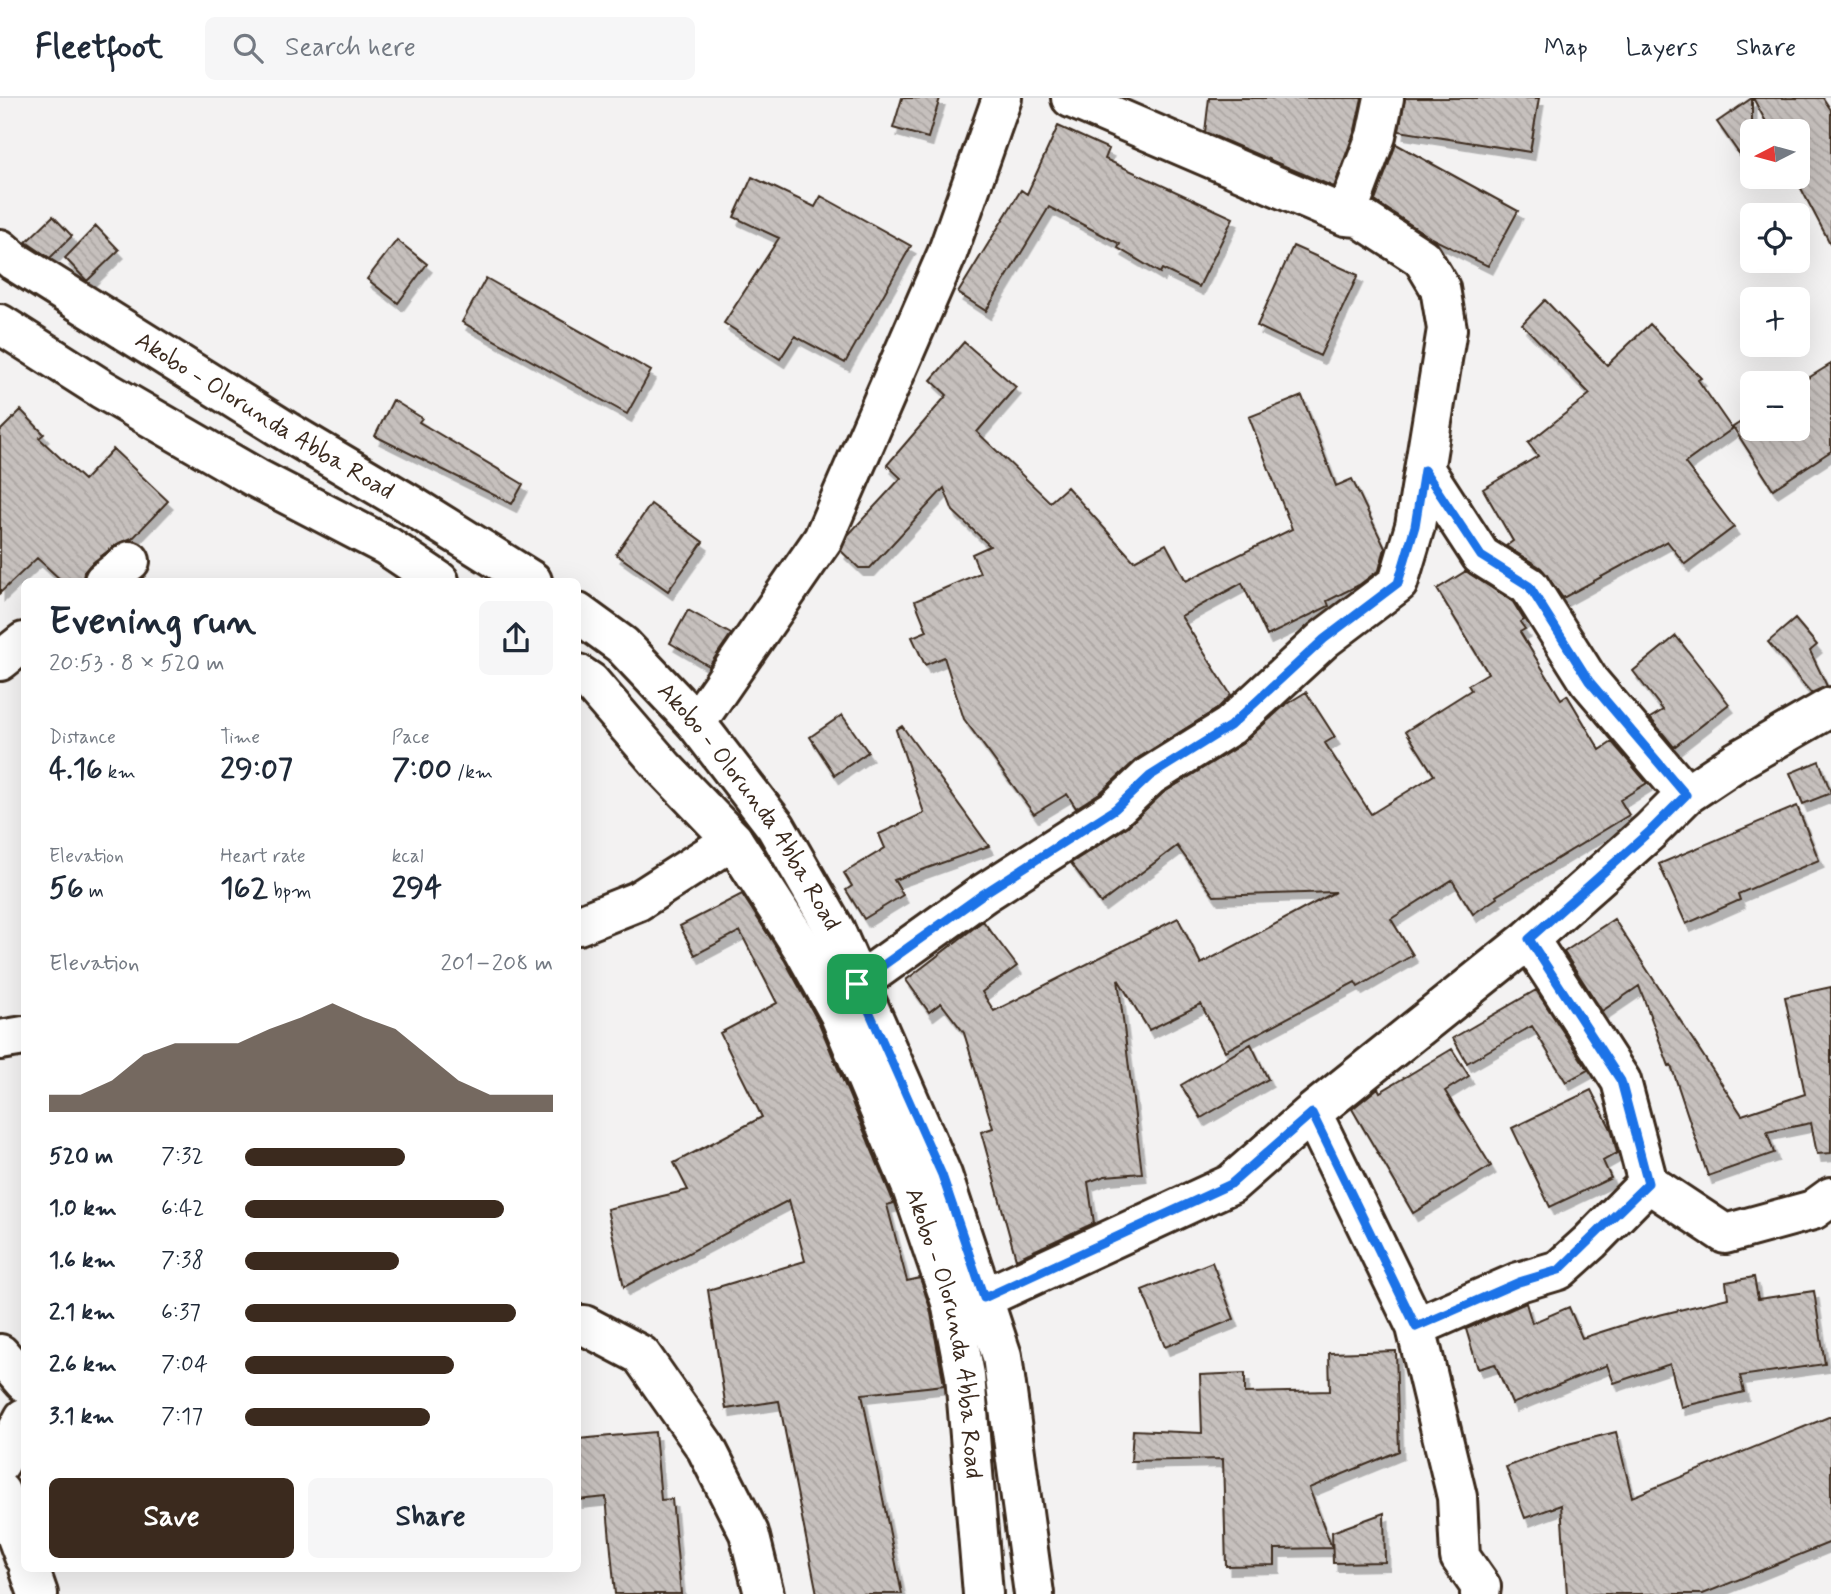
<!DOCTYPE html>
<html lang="en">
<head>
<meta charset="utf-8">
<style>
  :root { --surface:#fff; --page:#f6f6f7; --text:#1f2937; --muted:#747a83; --line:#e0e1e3; --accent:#3b2a1e }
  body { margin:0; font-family:Mynerve,sans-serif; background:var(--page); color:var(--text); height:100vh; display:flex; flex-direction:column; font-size:26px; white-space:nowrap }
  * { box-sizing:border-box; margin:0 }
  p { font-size:23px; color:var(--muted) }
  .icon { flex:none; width:38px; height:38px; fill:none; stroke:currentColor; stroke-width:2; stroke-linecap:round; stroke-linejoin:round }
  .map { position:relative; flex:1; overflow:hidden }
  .details { position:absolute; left:21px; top:480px; width:560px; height:994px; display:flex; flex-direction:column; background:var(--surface); border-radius:10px; box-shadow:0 7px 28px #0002 }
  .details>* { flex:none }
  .needle { width:46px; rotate:264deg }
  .tools { position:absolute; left:1740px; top:21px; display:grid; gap:14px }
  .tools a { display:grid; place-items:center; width:70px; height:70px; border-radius:10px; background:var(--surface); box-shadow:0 7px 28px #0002; font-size:35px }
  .pin { position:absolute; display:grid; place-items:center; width:60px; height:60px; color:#fff; margin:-30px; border-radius:14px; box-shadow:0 4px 10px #0006 }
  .round { display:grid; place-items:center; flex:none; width:74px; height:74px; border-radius:10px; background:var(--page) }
  .summary { display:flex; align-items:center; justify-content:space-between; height:119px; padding:0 28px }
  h1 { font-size:38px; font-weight:700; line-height:52px }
  .metrics { display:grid; grid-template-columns:repeat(3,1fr); gap:10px; height:119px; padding:7px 28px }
  .metrics div { display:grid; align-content:center }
  .metrics b { font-size:30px; font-weight:700 }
  .metrics small { font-size:19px; font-weight:400 }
  .metrics p { font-size:19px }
  .chart { height:196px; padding:14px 28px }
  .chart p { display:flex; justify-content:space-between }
  .chart svg { width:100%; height:126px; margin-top:7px; fill:var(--accent); opacity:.7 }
  .cta { display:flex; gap:14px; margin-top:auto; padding:14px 28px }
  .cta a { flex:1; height:80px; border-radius:10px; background:var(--accent); color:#fff; font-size:28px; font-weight:700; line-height:80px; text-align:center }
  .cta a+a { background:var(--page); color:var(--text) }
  ul { padding:0 28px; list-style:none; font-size:23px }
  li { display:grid; grid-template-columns:112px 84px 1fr; align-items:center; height:52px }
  li i { height:18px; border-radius:9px; background:var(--accent) }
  header { display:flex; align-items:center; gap:42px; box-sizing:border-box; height:98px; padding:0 35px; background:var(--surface); border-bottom:2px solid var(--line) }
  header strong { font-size:33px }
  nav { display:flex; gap:38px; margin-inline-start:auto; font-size:24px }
  .search { width:490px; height:63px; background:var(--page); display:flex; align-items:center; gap:18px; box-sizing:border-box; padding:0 24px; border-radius:10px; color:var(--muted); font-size:26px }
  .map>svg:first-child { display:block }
  .building { fill:url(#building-back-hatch); stroke:#3b2a1e; stroke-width:2; filter:url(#shadow) }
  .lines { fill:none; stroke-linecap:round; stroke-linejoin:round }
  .street-casing { stroke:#3b2a1e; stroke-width:44 }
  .secondary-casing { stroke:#3b2a1e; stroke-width:44 }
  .street { stroke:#fff; stroke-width:38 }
  .secondary { stroke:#fff; stroke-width:38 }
  .route-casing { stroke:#fff; stroke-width:14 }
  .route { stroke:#1a73e8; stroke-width:9 }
  .labels { text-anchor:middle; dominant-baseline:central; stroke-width:6; stroke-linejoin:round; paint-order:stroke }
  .street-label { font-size:24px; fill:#3b2a1e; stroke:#fff }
</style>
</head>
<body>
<header>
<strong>Fleetfoot</strong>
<div class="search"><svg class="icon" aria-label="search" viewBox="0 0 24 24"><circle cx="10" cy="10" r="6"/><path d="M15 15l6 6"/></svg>Search here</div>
<nav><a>Map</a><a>Layers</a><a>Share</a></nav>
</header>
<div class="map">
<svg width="1831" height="1496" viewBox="0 0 1831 1496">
  <defs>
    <pattern id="building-back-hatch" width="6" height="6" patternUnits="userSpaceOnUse" patternTransform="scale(1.75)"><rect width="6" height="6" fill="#c6c0bd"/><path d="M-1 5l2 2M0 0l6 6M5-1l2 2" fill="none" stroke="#aba5a2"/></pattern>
    <filter id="shadow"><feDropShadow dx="4.5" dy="8" stdDeviation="0" flood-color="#0004"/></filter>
  </defs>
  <rect width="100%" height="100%" fill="#f3f2f2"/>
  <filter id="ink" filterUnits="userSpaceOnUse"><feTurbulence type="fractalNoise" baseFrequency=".0143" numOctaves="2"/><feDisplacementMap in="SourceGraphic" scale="14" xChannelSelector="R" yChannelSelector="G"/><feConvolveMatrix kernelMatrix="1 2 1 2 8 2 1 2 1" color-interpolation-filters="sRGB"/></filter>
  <g filter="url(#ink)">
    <path class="building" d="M 902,0 L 940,0 L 928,40 L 893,30 Z
      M 1209,0 L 1362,0 L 1355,32 L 1334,89 L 1205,34 Z
      M 1405,0 L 1539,0 L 1530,54 L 1399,33 Z
      M 1752,0 L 1752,74 L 1717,24 Z
      M 1753,0 L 1823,0 L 1831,12 L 1831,147 L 1795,79 L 1797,79 L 1797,33 L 1771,33 Z
      M 1058,28 L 1109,51 L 1105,61 L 1233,120 L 1199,189 L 1162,171 L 1160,175 L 1118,150 L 1120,146 L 1049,109 L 986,213 L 958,195 L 1021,92 L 1027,96 Z
      M 1396,46 L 1518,113 L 1488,168 L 1431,140 L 1375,103 Z
      M 752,79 L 815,109 L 821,98 L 911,148 L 845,265 L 795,238 L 780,261 L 724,225 L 779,140 L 734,119 Z
      M 53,118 L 72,138 L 50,160 L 26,144 Z
      M 96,128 L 119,152 L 87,183 L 65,160 Z
      M 397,142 L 427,166 L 398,205 L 367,181 Z
      M 1293,148 L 1358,177 L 1320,258 L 1257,228 Z
      M 486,180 L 651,273 L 627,316 L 462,224 Z
      M 1545,202 L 1607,267 L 1650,226 L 1701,280 L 1698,282 L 1732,331 L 1685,365 L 1734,429 L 1685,466 L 1667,443 L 1563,500 L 1541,470 L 1506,448 L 1513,443 L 1483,391 L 1538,358 L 1528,345 L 1590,296 L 1522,226 Z
      M 964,244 L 1016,289 L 977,334 L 1050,404 L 1067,389 L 1134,463 L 1166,446 L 1186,483 L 1292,431 L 1249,319 L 1302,298 L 1336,388 L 1352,381 L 1385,450 L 1379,472 L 1359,487 L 1327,503 L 1329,508 L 1267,538 L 1242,485 L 1181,518 L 1231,597 L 1217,611 L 1138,660 L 1101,694 L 1076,710 L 1067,696 L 1034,716 L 964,621 L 944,559 L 925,567 L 912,539 L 927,533 L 915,503 L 980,475 L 972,456 L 990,448 L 953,413 L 944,390 L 870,470 L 859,470 L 841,453 L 848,437 L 901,380 L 887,367 L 947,297 L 931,282 Z
      M 1831,266 L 1831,353 L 1773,391 L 1733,329 L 1752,317 L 1752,331 L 1797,331 L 1797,287 Z
      M 393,302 L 422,320 L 419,324 L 523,386 L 512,406 L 375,338 Z
      M 21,312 L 44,336 L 39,340 L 84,382 L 113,351 L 168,403 L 134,439 L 117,446 L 91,466 L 84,474 L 83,483 L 62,483 L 37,460 L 0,495 L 0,333 Z
      M 651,406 L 703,444 L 668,493 L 616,456 Z
      M 1466,473 L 1513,504 L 1524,522 L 1520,524 L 1525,531 L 1520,534 L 1561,601 L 1567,597 L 1600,652 L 1612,644 L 1647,685 L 1620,702 L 1629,717 L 1496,798 L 1497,800 L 1473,816 L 1452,782 L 1391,821 L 1413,857 L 1358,889 L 1355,884 L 1225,953 L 1201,906 L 1149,932 L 1118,881 L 1142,1075 L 1105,1078 L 1088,1084 L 1094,1125 L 1016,1161 L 981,1034 L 993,1030 L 964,935 L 941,905 L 929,914 L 906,882 L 983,823 L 1017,868 L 982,894 L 994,913 L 1178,820 L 1201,866 L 1335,794 L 1214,798 L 1177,748 L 1101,805 L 1071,765 L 1127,729 L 1163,695 L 1242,646 L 1285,607 L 1306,594 L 1335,639 L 1325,645 L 1371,716 L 1434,677 L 1406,633 L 1471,592 L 1468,587 L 1488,575 L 1437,491 Z
      M 688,512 L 731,536 L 709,568 L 670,545 Z
      M 1795,521 L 1817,547 L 1810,553 L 1827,588 L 1811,595 L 1768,544 Z
      M 1676,538 L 1729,606 L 1674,649 L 1650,620 L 1663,612 L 1633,573 Z
      M 842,617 L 868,654 L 835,677 L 810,639 Z
      M 902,628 L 989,748 L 894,782 L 903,797 L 864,821 L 846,792 L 852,788 L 844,775 L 885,750 L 879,736 L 924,715 L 896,632 Z
      M 1819,663 L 1831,695 L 1803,706 L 1790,675 Z
      M 1797,708 L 1819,762 L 1738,796 L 1740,802 L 1686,826 L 1659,766 Z
      M 742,796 L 785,863 L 819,925 L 894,1105 L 887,1107 L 907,1183 L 920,1180 L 930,1210 L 944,1287 L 862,1296 L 902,1496 L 817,1496 L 779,1303 L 726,1311 L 708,1192 L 805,1163 L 789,1102 L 624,1189 L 607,1111 L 688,1092 L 674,1065 L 762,1019 L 720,935 L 777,905 L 740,833 L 695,857 L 680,828 Z
      M 1614,821 L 1742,1017 L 1805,996 L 1785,899 L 1831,889 L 1831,1055 L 1817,1056 L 1811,1025 L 1767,1034 L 1774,1055 L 1708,1078 L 1671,967 L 1669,968 L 1639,888 L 1602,913 L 1564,854 Z
      M 1536,892 L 1588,972 L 1566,984 L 1532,928 L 1467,965 L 1453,940 Z
      M 1251,946 L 1268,981 L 1201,1020 L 1181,987 Z
      M 1452,951 L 1469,978 L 1445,993 L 1491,1068 L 1413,1115 L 1352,1011 L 1378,990 L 1380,994 Z
      M 1591,992 L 1612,1033 L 1617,1055 L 1603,1063 L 1611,1080 L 1550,1109 L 1512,1030 Z
      M 1212,1164 L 1234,1221 L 1165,1249 L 1142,1192 Z
      M 1754,1179 L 1758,1201 L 1814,1193 L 1825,1266 L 1740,1278 L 1744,1294 L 1681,1309 L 1670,1266 L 1614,1285 L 1607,1267 L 1512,1306 L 1495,1266 L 1478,1271 L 1466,1231 L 1526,1205 L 1532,1225 L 1569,1209 L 1582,1240 L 1639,1222 L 1728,1200 L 1726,1184 Z
      M 1396,1253 L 1399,1353 L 1309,1390 L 1332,1450 L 1275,1451 L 1275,1467 L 1226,1468 L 1223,1361 L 1131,1363 L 1133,1332 L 1202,1335 L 1200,1277 L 1245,1275 L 1245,1295 L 1330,1293 L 1329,1255 Z
      M 1831,1318 L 1831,1444 L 1703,1496 L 1567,1496 L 1561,1407 L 1525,1420 L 1506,1369 L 1568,1346 L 1616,1334 L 1632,1399 Z
      M 655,1334 L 661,1402 L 672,1401 L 681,1496 L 615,1496 L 606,1399 L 578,1402 L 578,1341 Z
      M 1384,1415 L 1385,1464 L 1333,1465 L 1332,1434 Z"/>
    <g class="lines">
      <g class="street-casing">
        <path id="street" d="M 1346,118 L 1376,38 L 1384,0
          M 1425,372 L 1481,458 L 1529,488 L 1589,583 L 1686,697
          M 104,483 L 130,463
          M 0,563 L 24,544
          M 578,827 L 638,803 L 733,742
          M 1529,841 L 1621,983 L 1648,1085 L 1725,1136 L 1813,1112 L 1831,1099
          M 857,886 L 983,796 L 1115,711 L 1150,678 L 1230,628 L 1324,541 L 1398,485 L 1415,428 L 1447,231 L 1440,190 L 1422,160 L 1359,119 L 1346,118 L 1071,0
          M 0,942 L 24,938
          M 1312,1015 L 1416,1229 L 1457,1399 L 1460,1459 L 1481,1489 L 1480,1496
          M 984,1200 L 1231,1086 L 1312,1015 L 1529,841 L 1650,733 L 1686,697 L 1737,663 L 1831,609
          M 578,1227 L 584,1227 L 641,1257 L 706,1350 L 749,1435 L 764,1496
          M 1416,1229 L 1519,1184 L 1559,1172 L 1590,1144 L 1648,1085
          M 0,1256 L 24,1284
          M 0,1365 L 24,1320
          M 0,1394 L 24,1458
          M 29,1470 L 38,1496"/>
      </g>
      <g class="secondary-casing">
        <g id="secondary">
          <path id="s1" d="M 0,151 L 14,163 L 286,333 L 409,406 L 532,483"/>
          <path d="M 0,226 L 102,291 L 256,380 L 387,448 L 439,483"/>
          <path id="s2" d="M 578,515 L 622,547 L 696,625 L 776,729 L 835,832 L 942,1077 L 1002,1258 L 1034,1496"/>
          <path id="s3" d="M 578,576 L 590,584 L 664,670 L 733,742 L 804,852 L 839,915 L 912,1090 L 951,1204 L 965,1277 L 983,1496"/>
          <path d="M 696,625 L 823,441 L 947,156 L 1002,0"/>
        </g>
      </g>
      <use href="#street" class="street"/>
      <use href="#secondary" class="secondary"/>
    </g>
  </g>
  <g class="lines" filter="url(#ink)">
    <g class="route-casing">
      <path id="route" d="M 1424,372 L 1481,458 L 1529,488 L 1589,583 L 1686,697 L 1650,733 L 1529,841 L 1621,983 L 1648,1085 L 1559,1172 L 1519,1184 L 1416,1229 L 1312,1015 L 1231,1086 L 984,1200 L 942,1077 L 857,886 L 983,796 L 1115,711 L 1150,678 L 1230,628 L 1324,541 L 1398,485 L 1415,428 Z"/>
    </g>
    <use href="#route" class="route"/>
  </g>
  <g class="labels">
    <g class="street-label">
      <text stroke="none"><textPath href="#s1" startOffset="313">Akobo - Olorunda Abba Road</textPath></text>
      <text stroke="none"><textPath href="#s2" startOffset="261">Akobo - Olorunda Abba Road</textPath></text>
      <text stroke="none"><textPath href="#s3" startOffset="770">Akobo - Olorunda Abba Road</textPath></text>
    </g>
  </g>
</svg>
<div class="tools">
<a><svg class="needle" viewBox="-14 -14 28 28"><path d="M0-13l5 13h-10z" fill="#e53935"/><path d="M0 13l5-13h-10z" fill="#747a83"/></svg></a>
<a><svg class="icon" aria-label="locate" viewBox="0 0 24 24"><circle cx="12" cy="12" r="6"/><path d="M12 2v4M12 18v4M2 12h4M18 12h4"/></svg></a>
<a>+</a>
<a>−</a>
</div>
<div class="pin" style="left:857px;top:886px;background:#1e9e55"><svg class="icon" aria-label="arrive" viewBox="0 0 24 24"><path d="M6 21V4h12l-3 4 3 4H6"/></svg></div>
<section class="details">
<div class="summary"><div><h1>Evening run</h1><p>20:53 · 8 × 520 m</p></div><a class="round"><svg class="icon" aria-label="share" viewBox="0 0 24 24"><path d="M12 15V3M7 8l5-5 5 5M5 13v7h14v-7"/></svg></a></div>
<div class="metrics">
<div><p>Distance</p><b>4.16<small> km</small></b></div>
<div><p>Time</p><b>29:07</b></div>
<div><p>Pace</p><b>7:00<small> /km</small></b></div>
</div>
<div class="metrics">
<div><p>Elevation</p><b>56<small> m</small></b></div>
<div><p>Heart rate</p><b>162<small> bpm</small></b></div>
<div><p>kcal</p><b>294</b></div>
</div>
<div class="chart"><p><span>Elevation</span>201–208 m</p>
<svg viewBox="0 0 160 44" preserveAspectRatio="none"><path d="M0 44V38L10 38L20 33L30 24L40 20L50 20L60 20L70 15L80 11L90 6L100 11L110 15L120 24L130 33L140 38L150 38L160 38V44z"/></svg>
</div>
<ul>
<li><b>520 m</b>7:32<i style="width:52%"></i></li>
<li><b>1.0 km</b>6:42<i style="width:84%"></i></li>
<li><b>1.6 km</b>7:38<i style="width:50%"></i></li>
<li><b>2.1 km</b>6:37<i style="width:88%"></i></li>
<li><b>2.6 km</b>7:04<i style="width:68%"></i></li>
<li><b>3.1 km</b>7:17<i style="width:60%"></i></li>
</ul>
<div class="cta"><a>Save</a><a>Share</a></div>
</section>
</div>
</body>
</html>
